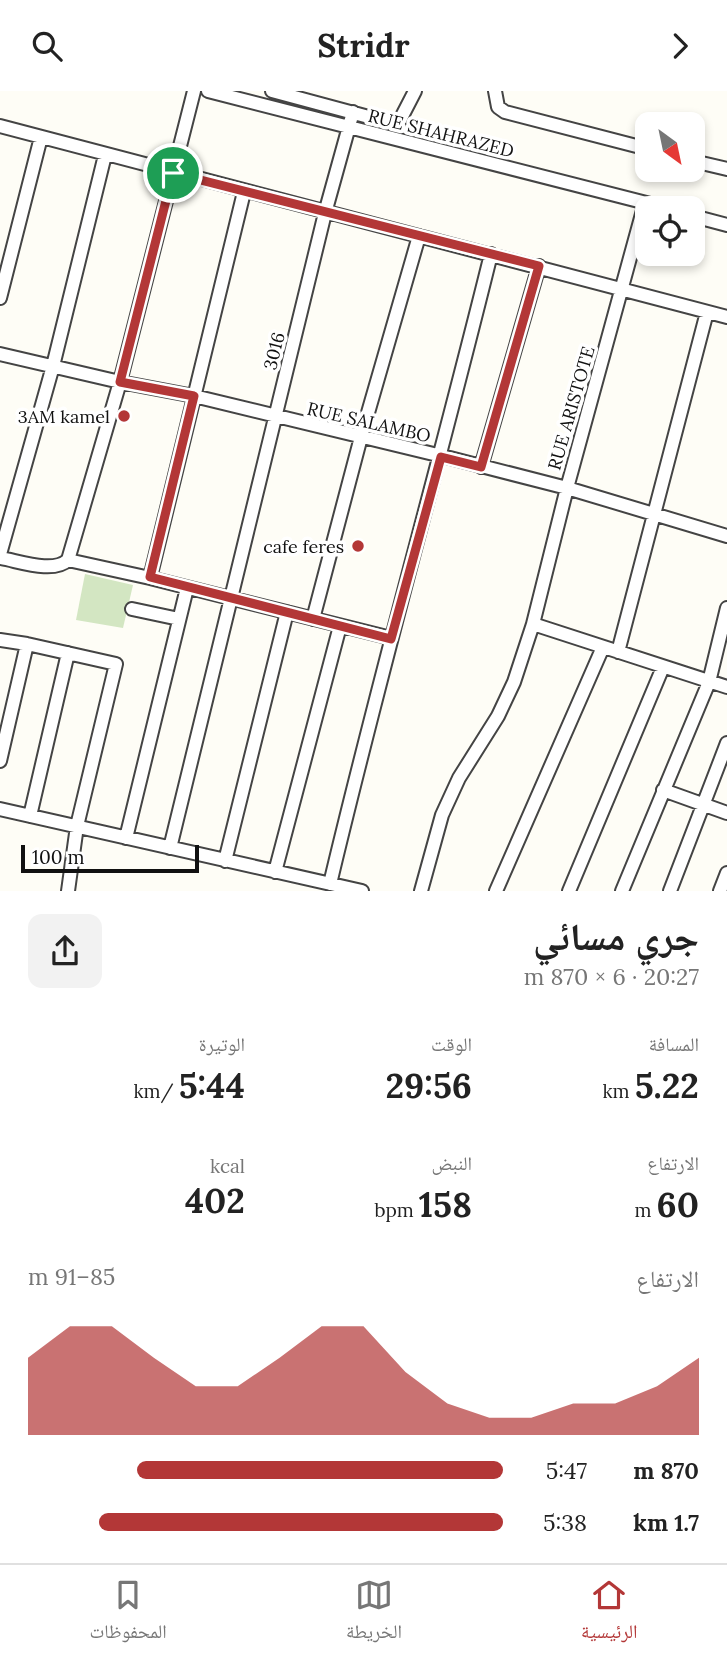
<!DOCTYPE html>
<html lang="ar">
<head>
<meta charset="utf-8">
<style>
  :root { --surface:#fff; --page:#f2f2f2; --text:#222; --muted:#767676; --line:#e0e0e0; --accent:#b33737 }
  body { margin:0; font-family:Lora,"Noto Naskh Arabic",serif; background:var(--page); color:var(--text); direction:rtl; height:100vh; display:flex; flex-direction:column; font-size:26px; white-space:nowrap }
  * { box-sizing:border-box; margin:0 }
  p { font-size:23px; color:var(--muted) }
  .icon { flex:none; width:38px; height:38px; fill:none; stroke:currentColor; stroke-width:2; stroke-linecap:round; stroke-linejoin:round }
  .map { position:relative; height:800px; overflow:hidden; direction:ltr }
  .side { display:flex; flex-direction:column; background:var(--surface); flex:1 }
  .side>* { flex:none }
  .needle { width:46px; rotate:147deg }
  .fabs { position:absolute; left:635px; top:21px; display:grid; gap:14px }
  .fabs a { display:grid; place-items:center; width:70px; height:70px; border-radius:14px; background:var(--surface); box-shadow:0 4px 10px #0003; font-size:35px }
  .scale { position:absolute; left:21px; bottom:18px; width:178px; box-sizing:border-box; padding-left:7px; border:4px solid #111; border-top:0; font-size:19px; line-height:24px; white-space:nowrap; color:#111; -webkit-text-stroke:5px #fff; paint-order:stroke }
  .pin { position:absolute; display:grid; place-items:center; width:60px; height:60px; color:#fff; margin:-30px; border:4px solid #fff; border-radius:50%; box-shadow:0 2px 7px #0007 }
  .round { display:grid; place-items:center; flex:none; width:74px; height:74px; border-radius:14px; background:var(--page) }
  .head { display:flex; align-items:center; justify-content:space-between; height:119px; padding:0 28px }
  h1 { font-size:38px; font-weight:700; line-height:52px }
  .metrics { display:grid; grid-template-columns:repeat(3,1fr); gap:10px; height:119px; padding:7px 28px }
  .metrics div { display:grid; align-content:center }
  .metrics b { font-size:35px; font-weight:700 }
  .metrics small { font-size:19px; font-weight:400 }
  .metrics p { font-size:19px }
  .chart { height:196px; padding:14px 28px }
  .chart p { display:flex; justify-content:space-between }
  .chart svg { width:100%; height:126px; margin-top:7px; fill:var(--accent); opacity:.7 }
  ul { padding:0 28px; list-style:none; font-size:23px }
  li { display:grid; grid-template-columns:112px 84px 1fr; align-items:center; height:52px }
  li i { height:18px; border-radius:9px; background:var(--accent) }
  header { display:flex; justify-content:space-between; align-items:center; height:91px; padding:0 28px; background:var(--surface); font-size:32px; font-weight:700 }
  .tab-bar { display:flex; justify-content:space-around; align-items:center; height:98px; border-top:2px solid var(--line); background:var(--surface); font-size:19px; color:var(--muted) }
  .tab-bar a { display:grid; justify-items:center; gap:4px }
  .tab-bar .active { color:var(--accent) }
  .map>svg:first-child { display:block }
  .green { fill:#d3e6c2 }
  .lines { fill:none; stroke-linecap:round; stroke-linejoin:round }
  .minor-casing { stroke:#444; stroke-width:16 }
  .minor { stroke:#fff; stroke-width:12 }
  .route-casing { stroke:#fff; stroke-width:14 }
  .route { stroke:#b33737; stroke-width:9 }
  .poi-dot { fill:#b33737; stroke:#fff; stroke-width:2.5 }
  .labels { text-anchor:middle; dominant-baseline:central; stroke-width:7; stroke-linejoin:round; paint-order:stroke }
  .street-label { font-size:18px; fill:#111; stroke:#fff }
  .poi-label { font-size:18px; fill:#111; stroke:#fff; text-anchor:end }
</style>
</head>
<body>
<header><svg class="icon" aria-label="forward" viewBox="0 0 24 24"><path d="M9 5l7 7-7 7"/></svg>Stridr<svg class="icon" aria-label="search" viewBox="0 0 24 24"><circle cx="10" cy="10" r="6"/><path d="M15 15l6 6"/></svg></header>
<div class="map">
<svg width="727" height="800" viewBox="0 0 727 800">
  <rect width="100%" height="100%" fill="#fefdf6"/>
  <path class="green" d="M 85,483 L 133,494 L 123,537 L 76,529 Z"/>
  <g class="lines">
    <g class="minor-casing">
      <path id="minor" d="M 208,0 L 666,117
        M 272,0 L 391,32 L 399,31 L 415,0
        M 495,0 L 498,16 L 505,21 L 648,58
        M 0,35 L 727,226
        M 693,70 L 727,78
        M 693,125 L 727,134
        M 0,207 L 41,46
        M 0,263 L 120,291 L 194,305 L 450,367 L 567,397 L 727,445
        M 481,376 L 539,175
        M 0,463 L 53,275 L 105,64
        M 0,467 C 19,470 53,483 68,469 L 120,291 L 194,0
        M 68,469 L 150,487 L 391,547
        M 150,487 L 244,101
        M 132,518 L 179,528
        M 313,528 L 361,346 L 419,145
        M 533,533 L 567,397 L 645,112
        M 0,549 L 27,553 L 116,573 L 77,735 L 68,800
        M 618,561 L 707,221
        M 0,670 L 27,553
        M 663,699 L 727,722
        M 0,718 L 362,800
        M 30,725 L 68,562
        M 126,747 L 187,497
        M 170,757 L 325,122 L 353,21
        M 225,770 L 287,521
        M 275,781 L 340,535
        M 330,793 C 380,582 439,374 491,163
        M 421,800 L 442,724 L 459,687 L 498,625 L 514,591 L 533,533 L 727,596
        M 496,800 L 603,556
        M 569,800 L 663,576
        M 622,800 L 709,591 L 727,517
        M 670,800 L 727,652
        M 720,800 L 727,782"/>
    </g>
    <use href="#minor" class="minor"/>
  </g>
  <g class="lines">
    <g class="route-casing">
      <path id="route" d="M 173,82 L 539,175 L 481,376 L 441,366 L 391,548 L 150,486 L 194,305 L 120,291 Z"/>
    </g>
    <use href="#route" class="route"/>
  </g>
  <g class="poi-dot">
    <circle cx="124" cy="325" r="7"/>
    <circle cx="358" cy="455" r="7"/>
  </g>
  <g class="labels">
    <g class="street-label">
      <text transform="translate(441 42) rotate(14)">RUE SHAHRAZED</text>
      <text transform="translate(274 260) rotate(-76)">3016</text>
      <text transform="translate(571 317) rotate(-74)">RUE ARISTOTE</text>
      <text transform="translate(369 331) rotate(13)">RUE SALAMBO</text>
    </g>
    <g class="poi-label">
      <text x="110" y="325">3AM kamel</text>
      <text x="344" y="455">cafe feres</text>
    </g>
  </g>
</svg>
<div class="fabs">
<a><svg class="needle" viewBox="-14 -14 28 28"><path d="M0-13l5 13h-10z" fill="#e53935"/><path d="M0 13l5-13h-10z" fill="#767676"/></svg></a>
<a><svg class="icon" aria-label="locate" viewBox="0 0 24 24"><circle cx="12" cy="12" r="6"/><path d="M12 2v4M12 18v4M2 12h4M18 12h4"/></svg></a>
</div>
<div class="scale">100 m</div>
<div class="pin" style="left:173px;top:82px;background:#1e9e55"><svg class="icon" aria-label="arrive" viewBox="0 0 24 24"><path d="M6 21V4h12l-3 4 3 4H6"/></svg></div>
</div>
<section class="side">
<div class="head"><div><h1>جري مسائي</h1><p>20:27 · 6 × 870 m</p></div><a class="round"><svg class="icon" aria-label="share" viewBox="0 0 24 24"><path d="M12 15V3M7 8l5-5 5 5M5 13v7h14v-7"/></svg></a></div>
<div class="metrics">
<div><p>المسافة</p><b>5.22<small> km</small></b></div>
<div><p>الوقت</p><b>29:56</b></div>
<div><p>الوتيرة</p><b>5:44<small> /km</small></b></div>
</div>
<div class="metrics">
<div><p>الارتفاع</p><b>60<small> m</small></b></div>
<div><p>النبض</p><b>158<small> bpm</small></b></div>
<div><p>kcal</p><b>402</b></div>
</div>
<div class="chart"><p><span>الارتفاع</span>85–91 m</p>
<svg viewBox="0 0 160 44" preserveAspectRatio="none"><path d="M0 44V17L10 6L20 6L30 17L40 27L50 27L60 17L70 6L80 6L90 22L100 33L110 38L120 38L130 33L140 33L150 27L160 17V44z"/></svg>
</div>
<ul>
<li><b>870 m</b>5:47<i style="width:77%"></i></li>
<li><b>1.7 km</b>5:38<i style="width:85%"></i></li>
</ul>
</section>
<nav class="tab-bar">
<a class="active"><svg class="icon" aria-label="home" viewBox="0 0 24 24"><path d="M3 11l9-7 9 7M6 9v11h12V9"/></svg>الرئيسية</a>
<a><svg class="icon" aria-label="map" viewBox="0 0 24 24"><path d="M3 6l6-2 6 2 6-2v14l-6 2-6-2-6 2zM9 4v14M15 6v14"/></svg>الخريطة</a>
<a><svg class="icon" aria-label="saved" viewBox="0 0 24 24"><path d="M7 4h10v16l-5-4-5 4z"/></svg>المحفوظات</a>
</nav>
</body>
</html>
